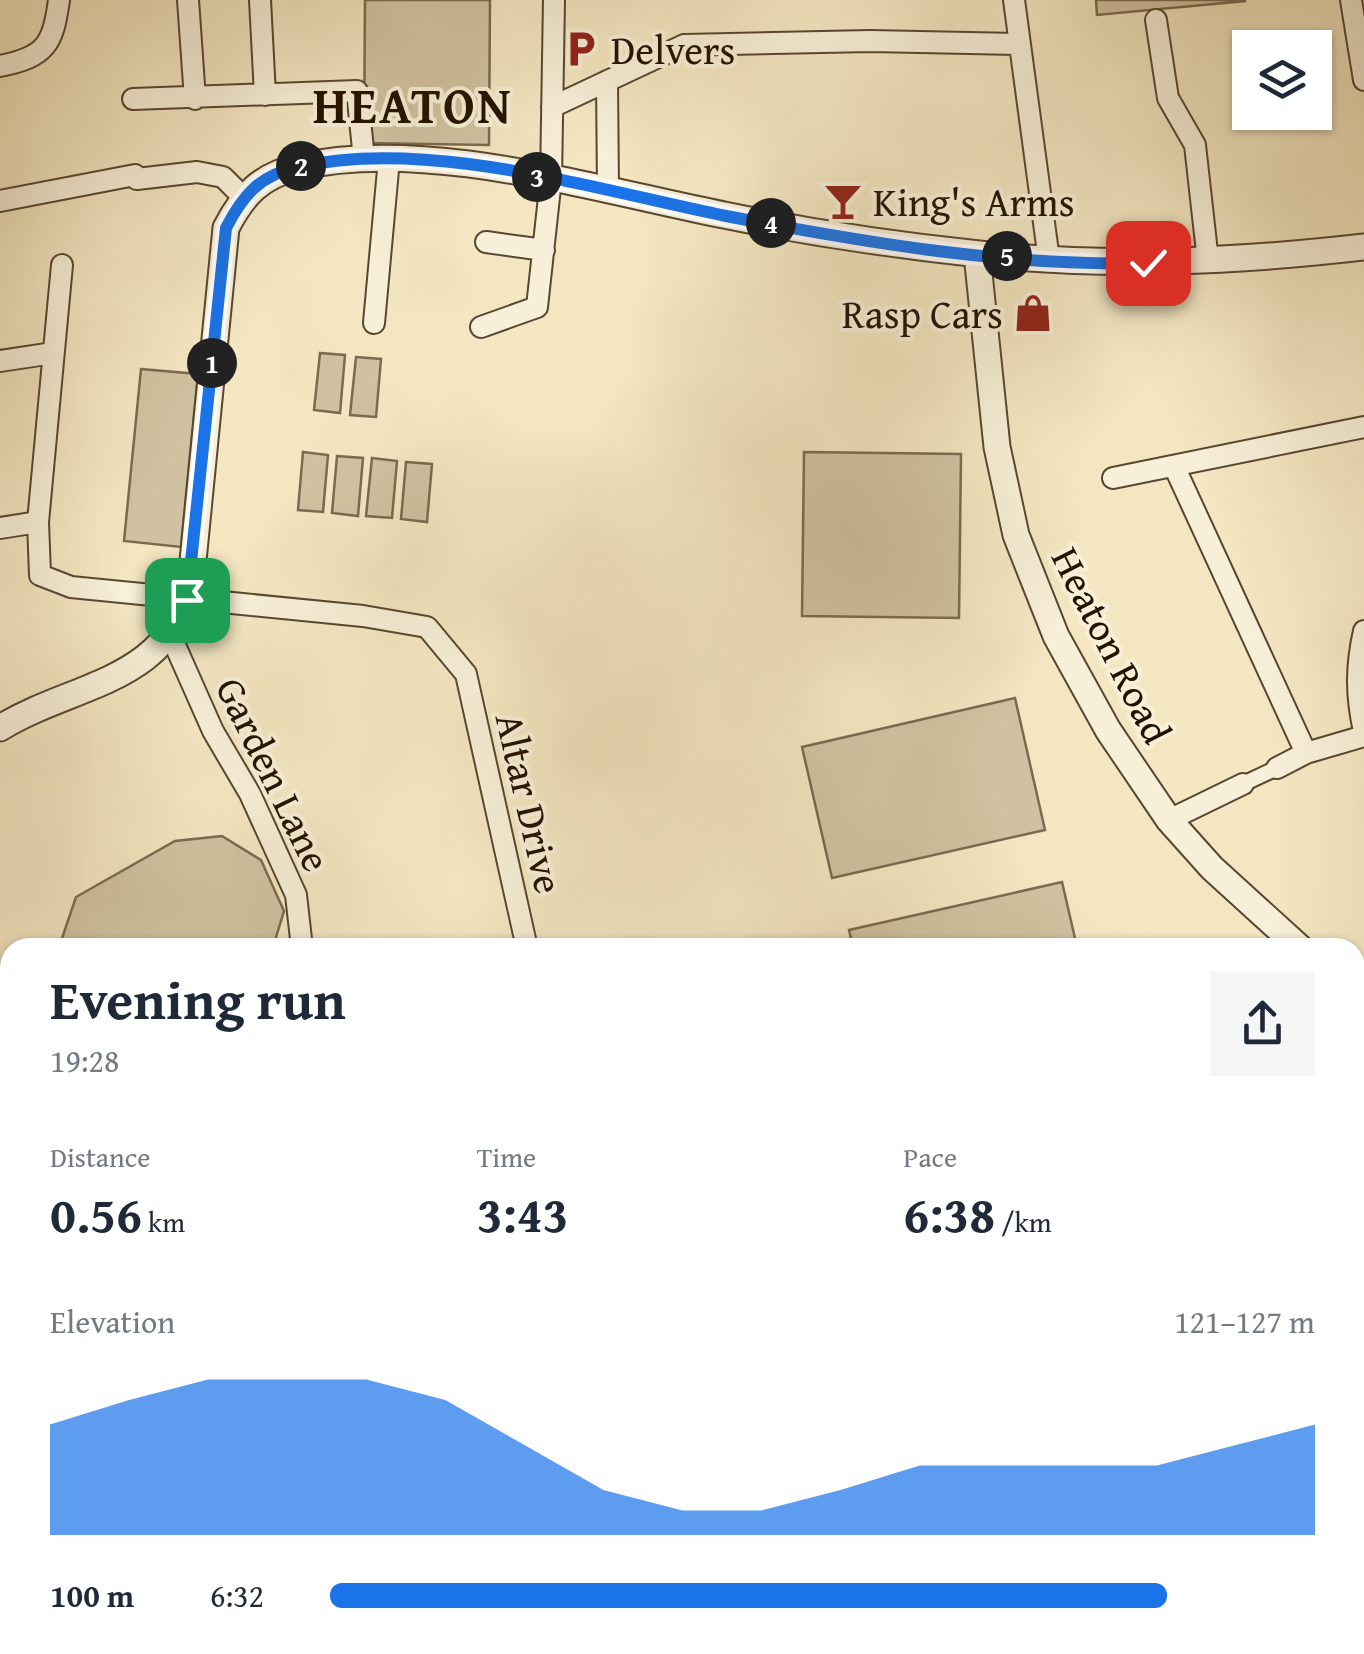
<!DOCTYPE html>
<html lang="en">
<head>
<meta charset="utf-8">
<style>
  :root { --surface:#fff; --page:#f6f6f7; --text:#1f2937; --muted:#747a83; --accent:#1a73e8 }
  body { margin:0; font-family:"Gentium Book Plus",serif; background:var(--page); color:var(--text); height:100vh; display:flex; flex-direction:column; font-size:38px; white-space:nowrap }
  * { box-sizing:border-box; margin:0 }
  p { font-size:32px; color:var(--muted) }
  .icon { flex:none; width:55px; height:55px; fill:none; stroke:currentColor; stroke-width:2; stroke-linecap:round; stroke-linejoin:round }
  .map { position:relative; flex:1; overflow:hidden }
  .drawer { position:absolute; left:0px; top:938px; width:1365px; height:718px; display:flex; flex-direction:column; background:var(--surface); border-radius:30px 30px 0 0; box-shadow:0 2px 8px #0004 }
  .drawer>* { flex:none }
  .tools { position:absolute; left:1232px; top:30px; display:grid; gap:20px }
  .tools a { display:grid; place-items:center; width:100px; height:100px; border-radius:0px; background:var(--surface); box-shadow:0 2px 8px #0004; font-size:50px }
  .pin { position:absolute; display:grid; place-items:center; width:85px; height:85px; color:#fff; margin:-42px; border-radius:20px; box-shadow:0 5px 15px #0006 }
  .km { position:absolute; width:50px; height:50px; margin:-25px; border-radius:50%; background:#222; color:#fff; font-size:28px; line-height:50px; text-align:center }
  .round { display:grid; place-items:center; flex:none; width:105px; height:105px; border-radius:0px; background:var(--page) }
  .summary { display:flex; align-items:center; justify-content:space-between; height:170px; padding:0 50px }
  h1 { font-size:55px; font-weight:800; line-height:75px }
  .metrics { display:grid; grid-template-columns:repeat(3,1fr); gap:15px; height:170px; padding:10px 50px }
  .metrics div { display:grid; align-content:center }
  .metrics b { font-size:50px; font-weight:800 }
  .metrics small { font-size:28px; font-weight:400 }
  .metrics p { font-size:28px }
  .chart { height:280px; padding:20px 50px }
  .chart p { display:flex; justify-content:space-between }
  .chart svg { width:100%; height:180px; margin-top:10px; fill:var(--accent); opacity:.7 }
  ul { padding:0 50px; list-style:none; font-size:32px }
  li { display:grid; grid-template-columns:160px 120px 1fr; align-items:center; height:75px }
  li i { height:25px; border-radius:12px; background:var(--accent) }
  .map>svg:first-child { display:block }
  .green { fill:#d0c2a0; stroke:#7a6a50; stroke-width:2.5 }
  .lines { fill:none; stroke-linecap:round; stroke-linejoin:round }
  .pedestrian-casing { stroke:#584730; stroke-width:18 }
  .minor-casing { stroke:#584730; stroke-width:24 }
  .tertiary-casing { stroke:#584730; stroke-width:29 }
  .pedestrian { stroke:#f7efd7; stroke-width:14 }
  .minor { stroke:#f7efd7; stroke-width:20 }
  .tertiary { stroke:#f7efd7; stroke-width:25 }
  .route-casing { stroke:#fff; stroke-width:20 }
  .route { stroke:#1a73e8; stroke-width:12 }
  .labels { text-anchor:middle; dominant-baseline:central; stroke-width:8; stroke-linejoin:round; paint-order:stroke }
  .poi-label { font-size:40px; fill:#241200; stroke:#f7efd7; text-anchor:start }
  .street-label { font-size:40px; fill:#241200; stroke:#f7efd7 }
  .district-label { font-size:50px; font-weight:bold; letter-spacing:2.5px; fill:#241200; stroke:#f7efd7 }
</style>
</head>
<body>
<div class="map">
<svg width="1364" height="1654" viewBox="0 0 1364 1654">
  <rect width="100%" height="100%" fill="#f3e6c1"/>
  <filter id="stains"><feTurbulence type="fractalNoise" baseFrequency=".002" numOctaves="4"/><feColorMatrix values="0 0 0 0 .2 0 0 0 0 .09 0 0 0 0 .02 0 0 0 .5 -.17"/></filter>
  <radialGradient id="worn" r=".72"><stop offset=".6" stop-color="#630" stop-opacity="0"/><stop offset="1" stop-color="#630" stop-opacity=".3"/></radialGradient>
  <path class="green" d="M 365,0 L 490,0 L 489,145 L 364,143 Z
    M 1096,0 L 1245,0 L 1245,1 L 1097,15 Z
    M 320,353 L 345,355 L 340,413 L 314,410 Z
    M 356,357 L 381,359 L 376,417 L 350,415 Z
    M 141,369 L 198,374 L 181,547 L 124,541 Z
    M 303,452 L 328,455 L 323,512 L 298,510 Z
    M 804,452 L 961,454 L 959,618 L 802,616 Z
    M 337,456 L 363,458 L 358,516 L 332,513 Z
    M 372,458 L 397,461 L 392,518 L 366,516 Z
    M 406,462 L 432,464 L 427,522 L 401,519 Z
    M 1015,698 L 1045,830 L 832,878 L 802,747 Z
    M 222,836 L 261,860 L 284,911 L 273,947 L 59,947 L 76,897 L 175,841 Z
    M 1062,882 L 1077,947 L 853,947 L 849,930 Z
    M 735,1645 L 898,1645 L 902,1654 L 739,1654 Z
    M 924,1645 L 1097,1645 L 1088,1654 L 928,1654 Z"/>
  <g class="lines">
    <g class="pedestrian-casing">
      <path id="pedestrian" d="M 1243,784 L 1277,768"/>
    </g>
    <g class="minor-casing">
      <path id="minor" d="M 188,0 L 195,99
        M 260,0 L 265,95
        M 1014,0 L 1049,260
        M 1351,0 L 1364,80
        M 1156,20 L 1168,98 L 1195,145 L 1208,261
        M 0,66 C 46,57 53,44 59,0
        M 607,81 L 608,190
        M 133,99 L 357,91 L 364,159
        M 552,107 L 684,45 L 870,41 L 1018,44
        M 0,201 L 135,175 L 137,179 L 197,172 L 223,177 L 242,196
        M 486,242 L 544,250
        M 62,265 L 38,522 L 40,575 L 71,587 L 363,616 L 427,627 L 466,674 L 527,948
        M 374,323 L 389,159
        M 481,327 L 537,307 L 551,179 L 554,0
        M 0,361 L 53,353
        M 1174,466 L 1306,753
        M 1113,478 L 1364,427
        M 0,528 L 38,522
        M 1364,631 C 1356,666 1356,696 1364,731
        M 170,634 L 213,731 L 250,794 L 296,895 L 302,948
        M 1277,768 L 1306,753 L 1364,736
        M 1169,820 L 1243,784
        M 1355,1217 L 1364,1218
        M 0,1328 L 10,1326
        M 0,1343 L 10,1368
        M 1355,1593 L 1364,1587
        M 316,1645 L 318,1654
        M 1225,1654 L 1252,1645"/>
    </g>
    <g class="tertiary-casing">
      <path id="tertiary" d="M 977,254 L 997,447 L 1016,535 L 1056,636 L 1108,730 L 1169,820 L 1212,868 L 1300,948
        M 0,728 C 75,682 170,684 191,581 L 226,228 C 243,195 260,176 298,167 C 424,137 598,190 724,215 C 807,232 894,245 979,254 C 1109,267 1234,262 1364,247
        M 1355,997 L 1364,1004"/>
    </g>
    <use href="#pedestrian" class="pedestrian"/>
    <use href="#minor" class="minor"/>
    <use href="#tertiary" class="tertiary"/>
  </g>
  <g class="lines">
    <g class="route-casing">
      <path id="route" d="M 187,600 L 226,228 C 243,195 260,175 298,167 C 427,137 597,190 726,216 C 863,242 1008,267 1148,263"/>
    </g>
    <use href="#route" class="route"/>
  </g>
  <defs>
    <g id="parking-bare" transform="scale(3)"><path d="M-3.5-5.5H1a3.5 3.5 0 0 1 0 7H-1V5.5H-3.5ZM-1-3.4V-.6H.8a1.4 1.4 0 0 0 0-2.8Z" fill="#8f2418" stroke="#f7efd7" stroke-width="2.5" paint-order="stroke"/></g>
    <g id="bar-bare" transform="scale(3)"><path d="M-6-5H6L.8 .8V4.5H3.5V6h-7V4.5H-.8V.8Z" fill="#8f2418" stroke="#f7efd7" stroke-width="2.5" paint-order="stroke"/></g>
    <g id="shop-bare" transform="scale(3)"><path d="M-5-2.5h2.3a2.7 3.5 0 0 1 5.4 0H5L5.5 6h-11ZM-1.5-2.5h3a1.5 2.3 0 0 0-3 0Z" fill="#8f2418" stroke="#f7efd7" stroke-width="2.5" paint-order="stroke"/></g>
  </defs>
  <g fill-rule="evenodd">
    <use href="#parking-bare" x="581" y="49"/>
    <use href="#bar-bare" x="843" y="201"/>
    <use href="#shop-bare" x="1033" y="313"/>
  </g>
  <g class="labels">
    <g class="poi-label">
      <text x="611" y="49">Delvers</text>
      <text x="873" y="201">King's Arms</text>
      <text x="1003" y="313" text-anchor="end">Rasp Cars</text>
    </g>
    <g class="street-label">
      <text transform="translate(1112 645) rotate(63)">Heaton Road</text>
      <text transform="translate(274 774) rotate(64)">Garden Lane</text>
      <text transform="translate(530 803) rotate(77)">Altar Drive</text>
    </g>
    <g class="district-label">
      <text x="413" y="104">HEATON</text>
    </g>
  </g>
  <rect width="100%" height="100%" filter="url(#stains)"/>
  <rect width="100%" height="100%" fill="url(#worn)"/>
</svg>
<div class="tools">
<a><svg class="icon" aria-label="layers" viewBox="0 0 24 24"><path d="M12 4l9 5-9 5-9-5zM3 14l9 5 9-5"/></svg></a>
</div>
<div class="pin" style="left:187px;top:600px;background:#1e9e55"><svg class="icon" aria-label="arrive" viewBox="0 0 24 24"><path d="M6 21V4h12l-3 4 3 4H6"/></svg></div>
<div class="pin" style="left:1148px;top:263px;background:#d93025"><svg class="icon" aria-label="check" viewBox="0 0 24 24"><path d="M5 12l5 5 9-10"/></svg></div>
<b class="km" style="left:212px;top:363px">1</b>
<b class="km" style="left:301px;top:166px">2</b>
<b class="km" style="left:537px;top:177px">3</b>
<b class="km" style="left:771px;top:223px">4</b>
<b class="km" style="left:1007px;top:256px">5</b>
<section class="drawer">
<div class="summary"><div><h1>Evening run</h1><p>19:28</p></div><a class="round"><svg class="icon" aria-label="share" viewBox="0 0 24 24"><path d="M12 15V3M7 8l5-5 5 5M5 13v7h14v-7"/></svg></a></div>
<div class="metrics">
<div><p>Distance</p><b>0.56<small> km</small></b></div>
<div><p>Time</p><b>3:43</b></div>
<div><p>Pace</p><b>6:38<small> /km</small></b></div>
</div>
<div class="chart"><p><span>Elevation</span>121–127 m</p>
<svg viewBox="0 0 160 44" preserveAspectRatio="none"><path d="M0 44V17L10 11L20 6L30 6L40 6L50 11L60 22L70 33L80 38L90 38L100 33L110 27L120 27L130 27L140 27L150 22L160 17V44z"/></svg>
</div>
<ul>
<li><b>100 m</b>6:32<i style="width:85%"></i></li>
</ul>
</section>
</div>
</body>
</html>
